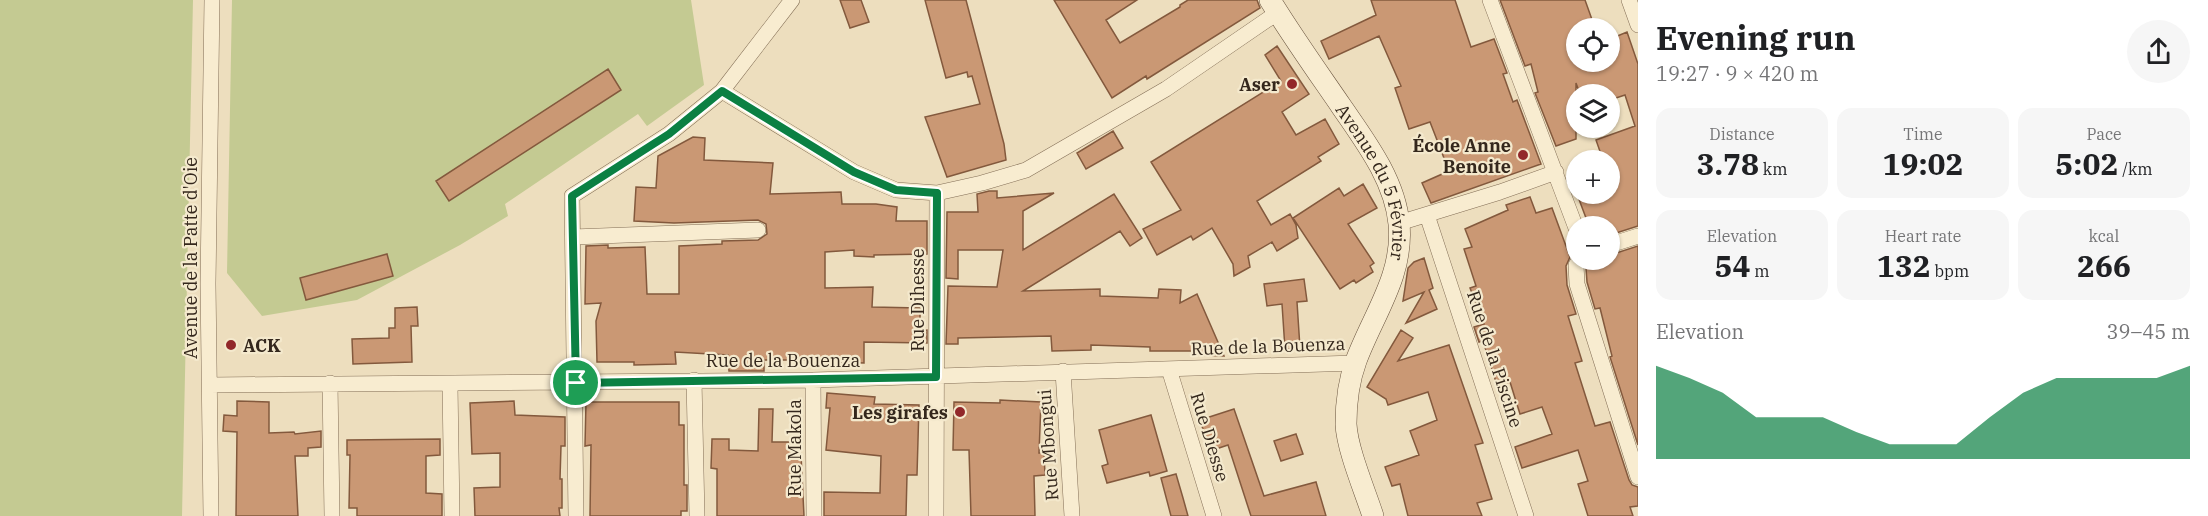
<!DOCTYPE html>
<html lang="en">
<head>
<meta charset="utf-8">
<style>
  :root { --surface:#fff; --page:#f6f6f6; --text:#202124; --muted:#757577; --accent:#0b8043 }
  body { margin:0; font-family:"IBM Plex Serif",serif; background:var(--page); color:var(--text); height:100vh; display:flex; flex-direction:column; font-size:22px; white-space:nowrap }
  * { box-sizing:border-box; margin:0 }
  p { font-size:20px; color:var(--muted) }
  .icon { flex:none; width:33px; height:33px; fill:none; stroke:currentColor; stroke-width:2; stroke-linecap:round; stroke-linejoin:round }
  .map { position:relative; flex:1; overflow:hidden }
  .sheet { display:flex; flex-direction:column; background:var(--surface); width:570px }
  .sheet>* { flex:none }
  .controls { position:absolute; left:1566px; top:18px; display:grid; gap:12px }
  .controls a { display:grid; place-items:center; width:54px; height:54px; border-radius:50%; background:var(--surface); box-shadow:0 2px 4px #0004; font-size:30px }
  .pin { position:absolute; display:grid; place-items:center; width:51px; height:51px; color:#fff; margin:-26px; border:3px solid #fff; border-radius:50%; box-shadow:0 2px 6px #0007 }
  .round { display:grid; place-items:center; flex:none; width:63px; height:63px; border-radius:32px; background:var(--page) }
  .summary { display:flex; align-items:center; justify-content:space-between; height:102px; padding:0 18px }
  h1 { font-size:33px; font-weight:800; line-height:45px }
  .stats { display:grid; grid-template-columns:repeat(3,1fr); gap:9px; height:102px; padding:6px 18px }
  .stats div { display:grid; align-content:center; border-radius:15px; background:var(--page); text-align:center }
  .stats b { font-size:30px; font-weight:800 }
  .stats small { font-size:16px; font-weight:400 }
  .stats p { font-size:16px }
  .chart { height:168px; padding:12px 18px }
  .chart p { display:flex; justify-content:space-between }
  .chart svg { width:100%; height:108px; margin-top:6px; fill:var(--accent); opacity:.7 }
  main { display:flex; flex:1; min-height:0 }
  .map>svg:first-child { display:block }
  .green { fill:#c4ca92 }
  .building { fill:#ca9874; stroke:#83593d; stroke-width:1.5 }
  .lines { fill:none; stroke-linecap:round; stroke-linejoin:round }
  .street-casing { stroke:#846f57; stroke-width:16 }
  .secondary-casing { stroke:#66503b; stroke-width:22 }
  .street { stroke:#f8ecd0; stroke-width:15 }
  .secondary { stroke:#f8ecd0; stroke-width:21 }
  .route-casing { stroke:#fff; stroke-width:12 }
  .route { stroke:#0b8043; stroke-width:8 }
  .poi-dot { fill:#92282a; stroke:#f4e9cd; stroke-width:2 }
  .labels { text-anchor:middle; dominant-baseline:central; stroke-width:4.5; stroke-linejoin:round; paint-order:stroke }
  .poi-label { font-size:18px; font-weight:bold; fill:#34271c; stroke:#f4e9cd; text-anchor:end }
  .street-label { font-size:18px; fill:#34271c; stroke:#f4e9cd }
</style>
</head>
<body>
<main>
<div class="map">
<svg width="1638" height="516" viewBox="0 0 1638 516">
  <rect width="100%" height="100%" fill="#eddebe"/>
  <path class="green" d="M 0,0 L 193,0 L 182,516 L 0,516 Z
    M 232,0 L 691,0 L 704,85 L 647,126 L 638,114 L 505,204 L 508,216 L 460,245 L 357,300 L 262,316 L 227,273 Z"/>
  <path class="building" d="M 840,0 L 861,0 L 869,22 L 850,28 Z
    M 925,0 L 966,0 L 1004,144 L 1006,160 L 947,177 L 925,117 L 980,104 L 972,76 L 968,77 L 967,72 L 946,78 Z
    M 1054,0 L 1137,0 L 1106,20 L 1120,43 L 1180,7 L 1180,5 L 1188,0 L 1257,0 L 1260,8 L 1147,79 L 1146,76 L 1112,98 Z
    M 1371,0 L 1455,0 L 1471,47 L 1494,39 L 1507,73 L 1503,74 L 1513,102 L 1517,100 L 1541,164 L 1431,203 L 1422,183 L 1449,171 L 1430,122 L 1409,129 L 1395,88 L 1401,86 L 1379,36 L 1329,59 L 1321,41 L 1376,15 Z
    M 1500,0 L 1585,0 L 1595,28 L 1576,28 L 1576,62 L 1610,62 L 1610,39 L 1627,32 L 1638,64 L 1638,226 L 1610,235 L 1610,226 L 1589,226 L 1577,194 L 1610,194 L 1610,160 L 1603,160 L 1596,140 L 1635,126 L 1625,95 L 1610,100 L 1610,94 L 1580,94 L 1576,83 L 1576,139 L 1556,146 L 1535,93 L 1538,92 L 1531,64 L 1525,66 Z
    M 1277,46 L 1309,94 L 1282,112 L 1296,135 L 1325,119 L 1339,144 L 1318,157 L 1321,161 L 1257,201 L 1271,225 L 1290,214 L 1296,225 L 1298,238 L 1277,251 L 1272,242 L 1248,256 L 1250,267 L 1234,276 L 1233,264 L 1212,228 L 1193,240 L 1191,236 L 1157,255 L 1143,229 L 1181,210 L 1151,162 L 1281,81 L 1265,55 Z
    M 608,69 L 621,90 L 449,201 L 436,181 Z
    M 1113,131 L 1123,148 L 1086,169 L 1077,153 Z
    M 693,137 L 705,138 L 704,160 L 773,163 L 770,194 L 841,192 L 842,204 L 876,204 L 897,207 L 896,221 L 927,221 L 927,254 L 874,255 L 874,257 L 854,256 L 854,250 L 825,252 L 825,288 L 873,287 L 872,307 L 920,308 L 920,331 L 927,330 L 927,343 L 864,342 L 864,363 L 829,362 L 829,360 L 764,360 L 764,371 L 729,371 L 728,355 L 675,352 L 676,364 L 634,365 L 634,362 L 597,362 L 596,321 L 601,303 L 585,304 L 586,246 L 608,245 L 608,248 L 645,247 L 647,294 L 679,294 L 679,246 L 722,244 L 722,241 L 758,240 L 767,234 L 766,224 L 758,220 L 674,223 L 634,221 L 636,187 L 656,188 L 658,156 Z
    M 1363,184 L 1377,208 L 1348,224 L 1374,263 L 1370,266 L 1373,272 L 1356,283 L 1354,280 L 1340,289 L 1293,218 L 1339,188 L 1344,196 Z
    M 989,191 L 997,191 L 997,198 L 1054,193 L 1023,211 L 1023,250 L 1114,194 L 1142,238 L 1130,246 L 1120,231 L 1023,291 L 1100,289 L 1100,296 L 1158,298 L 1159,289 L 1181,290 L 1180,303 L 1197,294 L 1224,356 L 1194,355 L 1193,351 L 1150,351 L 1150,347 L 1091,345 L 1091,350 L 1052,351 L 1051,336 L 958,338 L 958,344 L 946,344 L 948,286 L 997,287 L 1003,250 L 958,250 L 958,279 L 946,278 L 947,212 L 978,212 L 977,194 Z
    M 1530,197 L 1536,213 L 1552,208 L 1570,257 L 1566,266 L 1567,285 L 1576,314 L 1568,316 L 1582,361 L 1575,363 L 1595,426 L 1610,422 L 1629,480 L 1632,485 L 1638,487 L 1638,506 L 1630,507 L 1633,516 L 1588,516 L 1578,484 L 1588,481 L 1578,450 L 1522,468 L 1515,447 L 1552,434 L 1542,407 L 1520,414 L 1510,382 L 1497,385 L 1483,341 L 1479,342 L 1474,327 L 1484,324 L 1470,288 L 1476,286 L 1464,249 L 1472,247 L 1465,229 L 1508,210 L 1506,205 Z
    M 1638,246 L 1638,445 L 1610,357 L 1612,356 L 1600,308 L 1595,309 L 1587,282 L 1586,268 L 1589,260 L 1610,260 L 1610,255 Z
    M 387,254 L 393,276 L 306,300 L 300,278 Z
    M 1424,258 L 1433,288 L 1429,290 L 1437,309 L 1406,323 L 1424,292 L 1403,301 L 1408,268 L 1414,262 Z
    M 1304,279 L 1307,301 L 1297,302 L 1300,348 L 1285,349 L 1282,304 L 1267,306 L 1264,284 Z
    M 417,307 L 418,326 L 411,326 L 412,362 L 353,364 L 352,339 L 389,338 L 389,328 L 395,328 L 395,308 Z
    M 1401,330 L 1413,338 L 1398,361 L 1449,345 L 1483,443 L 1475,445 L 1492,499 L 1477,503 L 1482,516 L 1408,516 L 1400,484 L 1392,486 L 1385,467 L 1419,455 L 1410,431 L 1437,420 L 1428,392 L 1388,405 L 1386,399 L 1367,387 Z
    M 827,393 L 875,397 L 874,404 L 919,405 L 917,475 L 907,475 L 906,516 L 824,516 L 824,492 L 880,493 L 881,456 L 826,450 L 830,408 L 826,408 Z
    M 1000,400 L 1041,402 L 1039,453 L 1044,453 L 1045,475 L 1034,476 L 1035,516 L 971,516 L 969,450 L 953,450 L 954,402 L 1000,403 Z
    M 237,401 L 269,402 L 269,433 L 294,432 L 295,434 L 321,431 L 321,447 L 308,448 L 308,456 L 295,456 L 298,516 L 236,516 L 237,432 L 223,431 L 224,415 L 237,416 Z
    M 514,401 L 515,415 L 565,417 L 565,446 L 561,446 L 560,479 L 562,479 L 562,508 L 559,508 L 560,516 L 475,516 L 474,488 L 500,487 L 500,453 L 472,454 L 470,403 Z
    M 586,402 L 679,402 L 679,425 L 684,425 L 684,485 L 687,485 L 687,511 L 681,511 L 681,516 L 590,516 L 591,445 L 585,446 Z
    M 759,409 L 773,409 L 772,442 L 794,442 L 794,455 L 801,455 L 804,516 L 717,516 L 717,469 L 711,468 L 712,439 L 729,439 L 729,450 L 758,451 Z
    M 1234,409 L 1264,496 L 1316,482 L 1326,516 L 1251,516 L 1228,445 L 1210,451 L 1200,420 Z
    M 1151,415 L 1167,471 L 1150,476 L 1149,472 L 1107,483 L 1102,466 L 1108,464 L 1099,430 Z
    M 1296,434 L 1303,454 L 1281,461 L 1274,441 Z
    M 440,439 L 440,455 L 426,456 L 426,493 L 442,494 L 442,516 L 357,516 L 357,508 L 349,508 L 350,455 L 347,455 L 347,440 Z
    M 1176,474 L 1183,498 L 1188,516 L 1171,516 L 1161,478 Z"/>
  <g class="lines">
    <g class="street-casing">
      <path id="street" d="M 1490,0 L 1576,228
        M 1629,0 L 1638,25
        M 722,91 L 854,172 L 896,190 L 937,193 L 982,183 L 1026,170 L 1166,89 L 1277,13
        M 1427,215 L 1526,516
        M 1399,223 L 1500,192 L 1556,172
        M 573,237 L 758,230
        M 1610,245 L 1638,236
        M 1580,260 L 1576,265 L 1577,284 L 1638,477
        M 1169,369 L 1214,516
        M 1063,371 L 1072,516
        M 694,380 L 697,516
        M 813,380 L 814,516
        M 330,383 L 332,516
        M 210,385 L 813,380 L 1355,363
        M 450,385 L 452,516
        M 211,516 L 208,284 L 212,0
        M 576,516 L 572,196 L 669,134 L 722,91 L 792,0
        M 936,516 L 937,193"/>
    </g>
    <g class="secondary-casing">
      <g id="secondary">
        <path id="s1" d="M 1270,0 C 1292,36 1317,71 1341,106 C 1365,141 1395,180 1399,224 C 1404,275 1373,315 1356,361 C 1349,380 1346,404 1346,424 C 1347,449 1365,491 1373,516"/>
      </g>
    </g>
    <use href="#street" class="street"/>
    <use href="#secondary" class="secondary"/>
  </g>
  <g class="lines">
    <g class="route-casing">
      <path id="route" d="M 722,91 L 854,172 L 896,190 L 937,193 L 936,377 L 576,383 L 572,196 L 669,134 Z"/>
    </g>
    <use href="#route" class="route"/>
  </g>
  <g class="poi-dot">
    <circle cx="1292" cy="84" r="6"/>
    <circle cx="1523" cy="155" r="6"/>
    <circle cx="231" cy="345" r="6"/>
    <circle cx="960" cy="412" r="6"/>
  </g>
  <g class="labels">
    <g class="poi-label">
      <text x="1280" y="84">Aser</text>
      <text x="1511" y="145">École Anne<tspan x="1511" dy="21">Benoite</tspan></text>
      <text x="243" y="345" text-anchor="start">ACK</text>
      <text x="948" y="412">Les girafes</text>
    </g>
    <g class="street-label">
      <text stroke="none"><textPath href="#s1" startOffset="212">Avenue du 5 Février</textPath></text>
      <text transform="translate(190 258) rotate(-90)">Avenue de la Patte d'Oie</text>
      <text transform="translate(917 300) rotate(-90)">Rue Dihesse</text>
      <text transform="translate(1268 346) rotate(-2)">Rue de la Bouenza</text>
      <text transform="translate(1495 359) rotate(72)">Rue de la Piscine</text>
      <text x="783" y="360">Rue de la Bouenza</text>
      <text transform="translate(1210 437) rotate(73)">Rue Diesse</text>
      <text transform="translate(1048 445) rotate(-94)">Rue Mbongui</text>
      <text transform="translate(794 448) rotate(-90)">Rue Makola</text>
    </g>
  </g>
</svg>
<div class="controls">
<a><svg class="icon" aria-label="locate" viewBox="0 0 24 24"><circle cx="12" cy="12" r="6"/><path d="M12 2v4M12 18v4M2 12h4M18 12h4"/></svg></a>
<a><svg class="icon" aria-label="layers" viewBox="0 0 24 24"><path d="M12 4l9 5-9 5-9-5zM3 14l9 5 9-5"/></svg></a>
<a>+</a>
<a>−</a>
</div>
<div class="pin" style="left:576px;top:383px;background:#1e9e55"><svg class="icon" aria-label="arrive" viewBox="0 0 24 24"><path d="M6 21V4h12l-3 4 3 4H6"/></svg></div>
</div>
<section class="sheet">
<div class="summary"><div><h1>Evening run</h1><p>19:27 · 9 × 420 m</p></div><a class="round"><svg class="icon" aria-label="share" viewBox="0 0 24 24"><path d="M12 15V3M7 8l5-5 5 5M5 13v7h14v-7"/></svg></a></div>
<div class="stats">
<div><p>Distance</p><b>3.78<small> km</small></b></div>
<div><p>Time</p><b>19:02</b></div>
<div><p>Pace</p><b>5:02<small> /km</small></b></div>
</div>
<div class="stats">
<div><p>Elevation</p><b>54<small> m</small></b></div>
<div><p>Heart rate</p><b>132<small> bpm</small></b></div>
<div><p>kcal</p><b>266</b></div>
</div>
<div class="chart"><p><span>Elevation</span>39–45 m</p>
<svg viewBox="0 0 160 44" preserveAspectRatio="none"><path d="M0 44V6L10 11L20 17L30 27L40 27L50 27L60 33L70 38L80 38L90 38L100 27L110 17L120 11L130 11L140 11L150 11L160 6V44z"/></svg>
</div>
</section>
</main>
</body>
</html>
